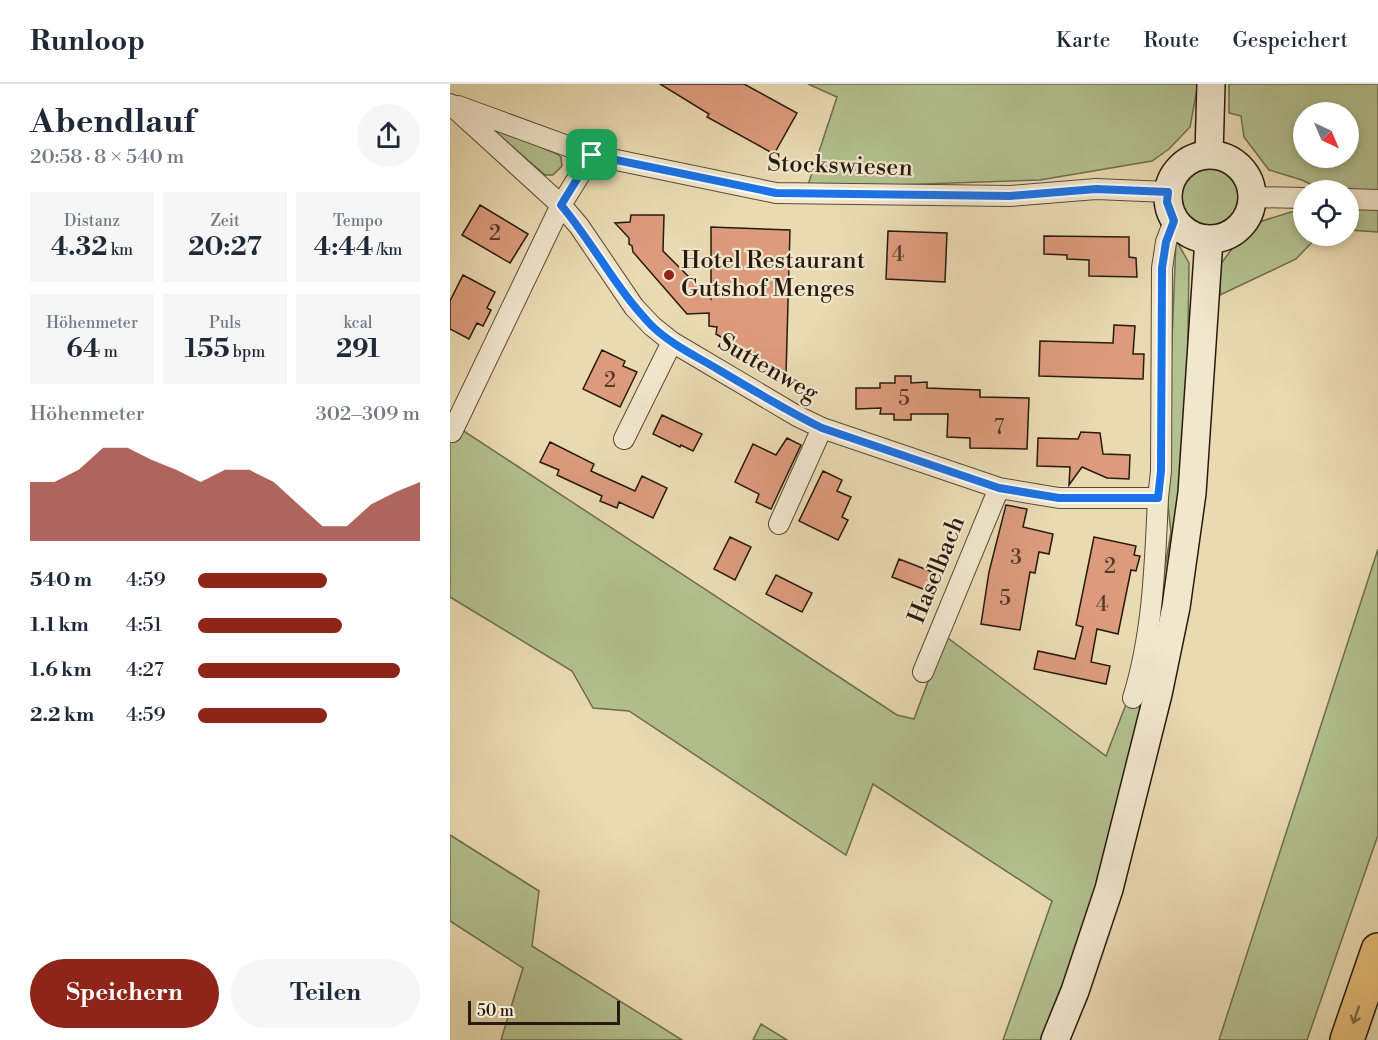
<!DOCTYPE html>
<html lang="de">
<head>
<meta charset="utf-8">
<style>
  :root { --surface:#fff; --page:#f6f6f7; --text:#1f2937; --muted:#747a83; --line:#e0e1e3; --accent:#8f2418 }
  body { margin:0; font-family:"Libre Bodoni",serif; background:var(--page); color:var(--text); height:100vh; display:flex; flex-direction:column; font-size:22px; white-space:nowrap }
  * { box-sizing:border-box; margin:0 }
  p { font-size:20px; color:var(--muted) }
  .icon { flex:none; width:33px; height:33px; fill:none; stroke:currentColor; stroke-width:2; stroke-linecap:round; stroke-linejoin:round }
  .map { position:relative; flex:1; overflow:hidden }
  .details { display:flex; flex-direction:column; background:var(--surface); width:450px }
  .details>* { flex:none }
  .needle { width:39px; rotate:136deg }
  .tools { position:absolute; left:843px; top:18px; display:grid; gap:12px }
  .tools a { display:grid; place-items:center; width:66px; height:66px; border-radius:50%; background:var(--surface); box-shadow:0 3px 9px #0003; font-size:30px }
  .scale { position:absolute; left:18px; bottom:15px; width:152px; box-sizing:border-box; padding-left:6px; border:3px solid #281a0e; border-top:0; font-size:16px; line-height:21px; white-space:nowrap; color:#281a0e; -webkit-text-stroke:4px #f1e7cd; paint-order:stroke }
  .pin { position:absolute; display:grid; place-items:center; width:51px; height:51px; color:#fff; margin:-26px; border-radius:12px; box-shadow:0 3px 9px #0006 }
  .round { display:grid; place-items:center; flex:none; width:63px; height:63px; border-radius:32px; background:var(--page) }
  .head { display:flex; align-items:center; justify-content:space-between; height:102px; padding:0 30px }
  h1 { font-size:33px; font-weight:700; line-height:45px }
  .figures { display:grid; grid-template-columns:repeat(3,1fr); gap:9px; height:102px; padding:6px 30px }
  .figures div { display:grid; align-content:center; border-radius:0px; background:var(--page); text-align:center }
  .figures b { font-size:26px; font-weight:700 }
  .figures small { font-size:16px; font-weight:400 }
  .figures p { font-size:16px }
  .chart { height:168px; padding:12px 30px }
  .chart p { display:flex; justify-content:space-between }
  .chart svg { width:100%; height:108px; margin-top:6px; fill:var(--accent); opacity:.7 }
  .action { display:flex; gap:12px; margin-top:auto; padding:12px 30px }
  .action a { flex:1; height:69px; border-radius:36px; background:var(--accent); color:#fff; font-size:24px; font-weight:700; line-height:69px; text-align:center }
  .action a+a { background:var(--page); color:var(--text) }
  ul { padding:0 30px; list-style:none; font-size:20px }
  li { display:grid; grid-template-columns:96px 72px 1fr; align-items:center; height:45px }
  li i { height:15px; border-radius:8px; background:var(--accent) }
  header { display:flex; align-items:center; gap:36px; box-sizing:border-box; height:84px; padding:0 30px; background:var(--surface); border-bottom:2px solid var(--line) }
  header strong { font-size:28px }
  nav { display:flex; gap:33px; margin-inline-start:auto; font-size:21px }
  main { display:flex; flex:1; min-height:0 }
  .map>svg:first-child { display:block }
  .green { fill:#b3c08f; stroke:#6e6d4e; stroke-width:1.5; fill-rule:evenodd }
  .building { fill:#dc9b7d; stroke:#281a0e; stroke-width:1.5 }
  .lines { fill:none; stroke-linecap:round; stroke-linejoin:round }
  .street-casing { stroke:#584a37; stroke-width:22 }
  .secondary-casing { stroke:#281a0e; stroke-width:30 }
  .highway-casing { stroke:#281a0e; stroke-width:36 }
  .street { stroke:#f1e7cd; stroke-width:20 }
  .secondary { stroke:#f1e7cd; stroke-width:27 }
  .highway { stroke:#e5bd79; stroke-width:33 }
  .oneway { stroke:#866c44 }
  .route-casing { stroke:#fff; stroke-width:12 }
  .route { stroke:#1a73e8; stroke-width:8 }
  .poi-dot { fill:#8f2418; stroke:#f1e7cd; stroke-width:2 }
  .labels { text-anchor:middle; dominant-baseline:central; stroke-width:4.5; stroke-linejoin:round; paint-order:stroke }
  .number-label { font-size:21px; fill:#553a2a }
  .street-label { font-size:24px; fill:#281a0e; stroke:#f1e7cd }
  .poi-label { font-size:24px; fill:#281a0e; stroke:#f1e7cd; text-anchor:start }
</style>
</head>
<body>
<header>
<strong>Runloop</strong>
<nav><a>Karte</a><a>Route</a><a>Gespeichert</a></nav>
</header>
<main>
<section class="details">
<div class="head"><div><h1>Abendlauf</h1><p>20:58 · 8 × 540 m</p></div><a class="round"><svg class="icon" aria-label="share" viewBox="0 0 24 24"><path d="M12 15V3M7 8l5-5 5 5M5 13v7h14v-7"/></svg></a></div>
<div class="figures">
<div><p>Distanz</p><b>4.32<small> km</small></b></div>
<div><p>Zeit</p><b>20:27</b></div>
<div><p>Tempo</p><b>4:44<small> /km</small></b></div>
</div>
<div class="figures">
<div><p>Höhenmeter</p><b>64<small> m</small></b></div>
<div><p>Puls</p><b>155<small> bpm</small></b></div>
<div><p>kcal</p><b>291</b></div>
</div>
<div class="chart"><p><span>Höhenmeter</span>302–309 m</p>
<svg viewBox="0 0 160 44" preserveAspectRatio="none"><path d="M0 44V20L10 20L20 15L30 6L40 6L50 11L60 15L70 20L80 15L90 15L100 20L110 29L120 38L130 38L140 29L150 24L160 20V44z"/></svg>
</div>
<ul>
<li><b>540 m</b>4:59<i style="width:58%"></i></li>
<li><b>1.1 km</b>4:51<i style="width:65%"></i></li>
<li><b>1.6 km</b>4:27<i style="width:91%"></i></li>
<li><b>2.2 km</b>4:59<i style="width:58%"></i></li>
</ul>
<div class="action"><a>Speichern</a><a>Teilen</a></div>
</section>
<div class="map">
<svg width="928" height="956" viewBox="0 0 928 956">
  <rect width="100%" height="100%" fill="#eadab2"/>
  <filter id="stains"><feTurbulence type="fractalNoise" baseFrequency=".00333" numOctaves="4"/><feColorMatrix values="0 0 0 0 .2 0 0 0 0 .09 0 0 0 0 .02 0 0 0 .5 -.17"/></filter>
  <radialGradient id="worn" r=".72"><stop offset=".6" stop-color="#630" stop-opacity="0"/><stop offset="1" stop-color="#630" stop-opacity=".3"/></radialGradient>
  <path class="green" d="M 358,0 L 748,0 L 740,43 L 719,65 L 702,77 L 590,96 L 357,104 L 387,13 Z
    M 779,0 L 928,0 L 928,148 L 899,146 L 898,106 L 872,106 L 852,96 L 819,86 L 794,53 L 791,32 L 779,29 ZM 854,28 L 898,28 L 898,74 L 854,74 Z
    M 49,45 L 107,70 L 111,73 L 112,82 L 103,91 L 95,91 L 47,49 L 46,46 Z
    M732 113a28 28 0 1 1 56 0a28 28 0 1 1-56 0Z
    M 841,128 L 853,128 L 854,152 L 868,152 L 846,175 L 770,211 L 770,181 L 784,162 L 812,137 Z
    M 726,156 L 739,179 L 737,318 L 735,363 L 716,519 L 641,828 L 593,956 L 553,956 L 602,817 L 423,700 L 396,771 L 179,627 L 143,624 L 122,587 L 0,513 L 0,338 L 447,631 L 464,635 L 495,552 L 656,672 L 680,610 L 711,507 L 721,448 L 716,405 Z
    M 928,465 L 928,751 L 857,956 L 769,956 Z
    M 0,751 L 89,807 L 82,862 L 232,956 L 51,956 L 73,884 L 0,837 Z
    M 311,940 L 337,956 L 303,956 Z"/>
  <path class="building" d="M 210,0 L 294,0 L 347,29 L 324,70 L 257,33 L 259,30 Z
    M 30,121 L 78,150 L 60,179 L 12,151 Z
    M 181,131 L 214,131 L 213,167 L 261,215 L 261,143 L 340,146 L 336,291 L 266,250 L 267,243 L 259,242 L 259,229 L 237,230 L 183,168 L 182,162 L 179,160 L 179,154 L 165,139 L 180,138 Z
    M 438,147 L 497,149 L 495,198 L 436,195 Z
    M 594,152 L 679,153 L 679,173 L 686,174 L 687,193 L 639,192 L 639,176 L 617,175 L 617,171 L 594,170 Z
    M 13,191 L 45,208 L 37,224 L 41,226 L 33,242 L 27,239 L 19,255 L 0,245 L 0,217 Z
    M 664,241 L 685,242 L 683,270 L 694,270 L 693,295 L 589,292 L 590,257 L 663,259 Z
    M 152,266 L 175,277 L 173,282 L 187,288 L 170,323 L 133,305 Z
    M 445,292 L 461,292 L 461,299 L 477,298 L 477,304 L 530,306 L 530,313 L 579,314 L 577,365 L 520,364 L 520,354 L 497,353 L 498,330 L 461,330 L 461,336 L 444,336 L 444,330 L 430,330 L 431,324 L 406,325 L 406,304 L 430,304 L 430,299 L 445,299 Z
    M 212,331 L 252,350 L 243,367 L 231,361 L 230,363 L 203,350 Z
    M 631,348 L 650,349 L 653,370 L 680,371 L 679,395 L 657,394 L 632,383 L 619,401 L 620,383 L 587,382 L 588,354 L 628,355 Z
    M 337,354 L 351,361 L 321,425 L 306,418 L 309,410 L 285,398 L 303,360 L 326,371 Z
    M 100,358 L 144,380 L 141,387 L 185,407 L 192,392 L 217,404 L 203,434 L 169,418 L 167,424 L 150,417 L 152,412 L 107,391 L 109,386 L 90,378 Z
    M 373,387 L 392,396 L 387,407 L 401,413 L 392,433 L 398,436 L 388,456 L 349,437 Z
    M 556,421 L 577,425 L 573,443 L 603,450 L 599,470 L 589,468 L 585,489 L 580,488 L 570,546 L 531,540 L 539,488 Z
    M 280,453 L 301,463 L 285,496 L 264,485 Z
    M 644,453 L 686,462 L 684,471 L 690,472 L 686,487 L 681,486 L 668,550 L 647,545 L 641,578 L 660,582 L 656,600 L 584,585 L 588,567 L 625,575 L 633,543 L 626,541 Z
    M 449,475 L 485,489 L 478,507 L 442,493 Z
    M 326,491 L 362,509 L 352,528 L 316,510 Z"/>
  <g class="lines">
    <g class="street-casing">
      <path id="street" d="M 0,20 L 111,121 L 129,142 L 184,223 L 202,242 L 222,258 L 347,332 L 372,344 L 549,404 L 609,414 L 708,414 L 711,387 L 712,184 L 716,158 L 724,137
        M 8,22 L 142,71 L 326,109 L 560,112 L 646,105 L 718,108
        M 801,113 L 854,114
        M 898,115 L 928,116
        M 2,348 L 111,121 L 142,71
        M 174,355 L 222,258
        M 329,440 L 372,344
        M 473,588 L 549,404
        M 683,614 C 703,550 705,480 708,414"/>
    </g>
    <g class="secondary-casing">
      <path id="secondary" d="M718 113a42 42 0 1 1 84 0a42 42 0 1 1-84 0Z
        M 759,71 L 761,0
        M 605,956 L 625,907 L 659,805 L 708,610 L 726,523 L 742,409 L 759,155"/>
    </g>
    <g class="highway-casing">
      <path id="highway" d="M 897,956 L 928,866"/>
    </g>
    <use href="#street" class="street"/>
    <use href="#secondary" class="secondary"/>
    <use href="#highway" class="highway"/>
  </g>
  <defs><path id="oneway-shaft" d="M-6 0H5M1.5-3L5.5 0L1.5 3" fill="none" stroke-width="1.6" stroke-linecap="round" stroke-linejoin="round" transform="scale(1.5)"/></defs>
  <use class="oneway" href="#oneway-shaft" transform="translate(906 931) rotate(109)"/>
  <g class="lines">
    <g class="route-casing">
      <path id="route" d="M 142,71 L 326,109 L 560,112 L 646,105 L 718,108 L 717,118 L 724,137 L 716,158 L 712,184 L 711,387 L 708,414 L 609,414 L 549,404 L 372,344 C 337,327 303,306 269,286 C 246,272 220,260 201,241 C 166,205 143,159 111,121 Z"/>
    </g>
    <use href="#route" class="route"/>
  </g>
  <circle class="poi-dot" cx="219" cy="191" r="6"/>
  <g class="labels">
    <g class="number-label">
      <text x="45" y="150">2</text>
      <text x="448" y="171">4</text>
      <text x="160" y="297">2</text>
      <text x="454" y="315">5</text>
      <text x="549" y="344">7</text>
      <text x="566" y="474">3</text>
      <text x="660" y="483">2</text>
      <text x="555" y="515">5</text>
      <text x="652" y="521">4</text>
    </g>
    <g class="street-label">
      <text transform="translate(390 82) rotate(2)">Stockswiesen</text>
      <text transform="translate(318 284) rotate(30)">Suttenweg</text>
      <text transform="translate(487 486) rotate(-68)">Haselbach</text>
    </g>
    <g class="poi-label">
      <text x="231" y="177">Hotel Restaurant<tspan x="231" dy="28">Gutshof Menges</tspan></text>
    </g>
  </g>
  <rect width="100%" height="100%" filter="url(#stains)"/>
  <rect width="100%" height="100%" fill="url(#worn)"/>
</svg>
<div class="tools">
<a><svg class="needle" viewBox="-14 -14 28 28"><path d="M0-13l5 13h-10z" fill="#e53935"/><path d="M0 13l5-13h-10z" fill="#747a83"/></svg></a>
<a><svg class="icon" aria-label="locate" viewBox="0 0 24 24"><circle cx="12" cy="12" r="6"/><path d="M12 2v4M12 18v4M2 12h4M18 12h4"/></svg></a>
</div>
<div class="scale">50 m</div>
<div class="pin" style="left:142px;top:71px;background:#1e9e55"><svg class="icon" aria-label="arrive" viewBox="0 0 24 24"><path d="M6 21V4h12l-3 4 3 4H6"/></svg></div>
</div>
</main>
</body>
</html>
